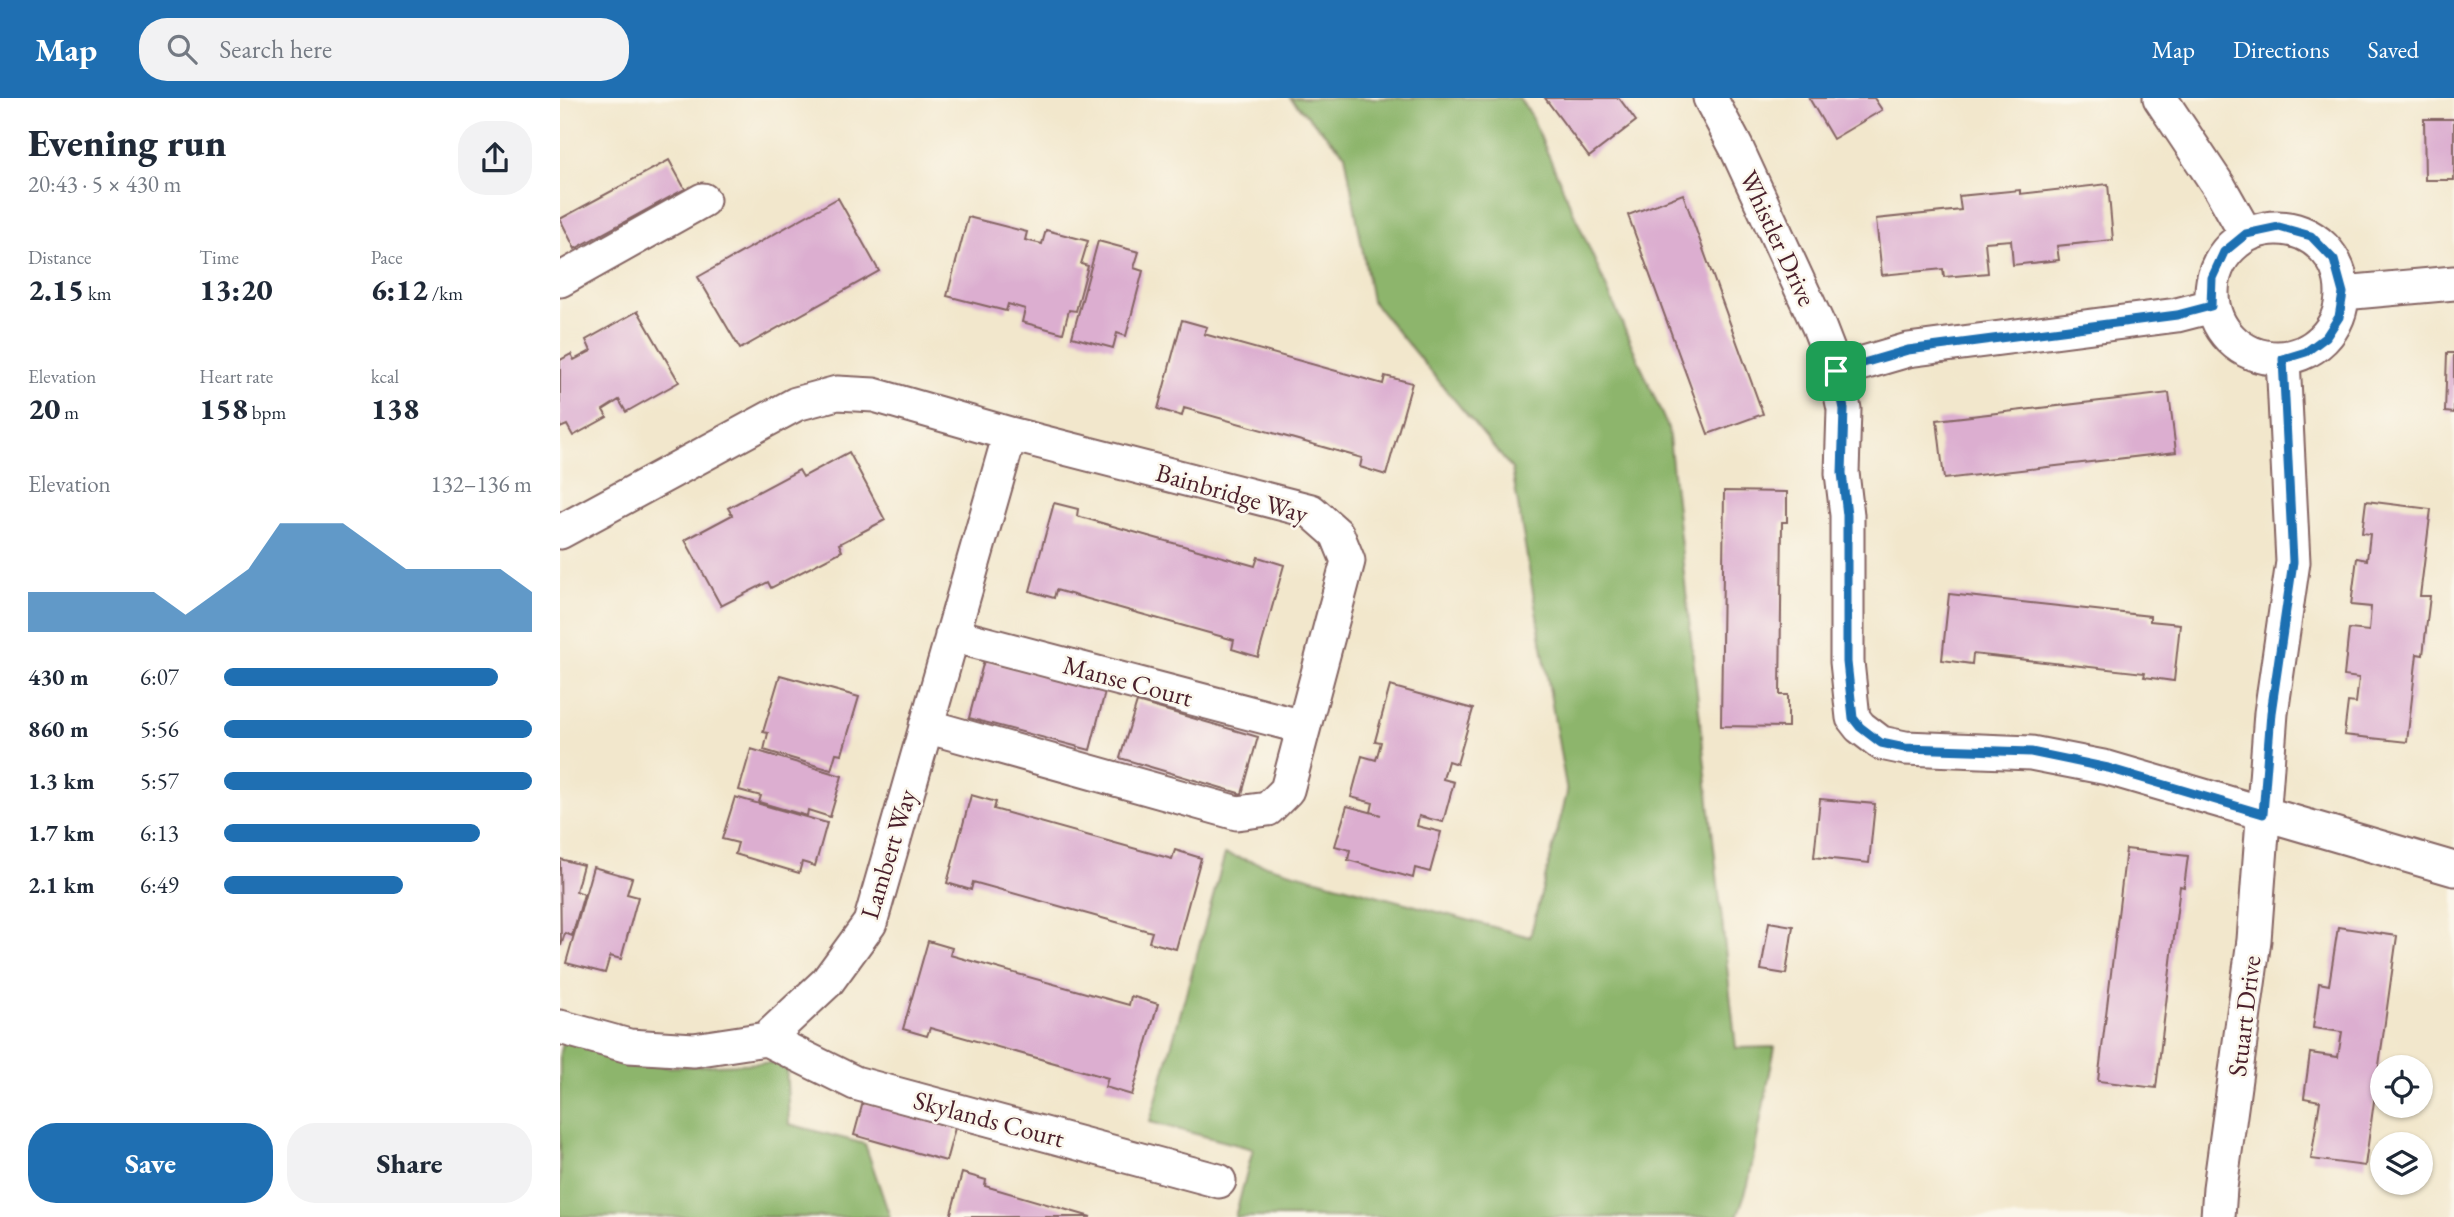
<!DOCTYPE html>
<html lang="en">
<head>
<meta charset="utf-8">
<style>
  :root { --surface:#fff; --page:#f2f2f3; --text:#1f2937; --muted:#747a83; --accent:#1f6fb2 }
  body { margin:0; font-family:"EB Garamond",serif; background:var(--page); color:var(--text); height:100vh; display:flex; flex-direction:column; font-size:26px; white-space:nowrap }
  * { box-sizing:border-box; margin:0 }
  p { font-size:23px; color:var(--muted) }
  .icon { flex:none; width:38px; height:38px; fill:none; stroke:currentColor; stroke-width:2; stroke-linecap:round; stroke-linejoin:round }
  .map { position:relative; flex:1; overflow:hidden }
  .drawer { display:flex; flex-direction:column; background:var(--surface); width:560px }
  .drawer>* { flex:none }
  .buttons { position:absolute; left:1810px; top:957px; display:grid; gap:14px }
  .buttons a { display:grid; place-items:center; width:63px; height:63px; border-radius:50%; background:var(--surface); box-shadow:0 2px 5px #0004; font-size:35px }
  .pin { position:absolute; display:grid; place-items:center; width:60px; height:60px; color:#fff; margin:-30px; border-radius:14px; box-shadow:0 4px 10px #0006 }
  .round { display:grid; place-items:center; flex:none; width:74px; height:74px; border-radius:28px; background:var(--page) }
  .summary { display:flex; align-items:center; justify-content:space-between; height:119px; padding:0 28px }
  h1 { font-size:38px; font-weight:800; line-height:52px }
  .figures { display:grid; grid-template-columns:repeat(3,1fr); gap:10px; height:119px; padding:7px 28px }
  .figures div { display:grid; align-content:center }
  .figures b { font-size:30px; font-weight:800 }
  .figures small { font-size:19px; font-weight:400 }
  .figures p { font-size:19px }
  .chart { height:196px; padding:14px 28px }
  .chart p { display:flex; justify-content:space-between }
  .chart svg { width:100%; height:126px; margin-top:7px; fill:var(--accent); opacity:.7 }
  .cta { display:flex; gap:14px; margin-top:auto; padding:14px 28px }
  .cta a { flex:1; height:80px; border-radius:28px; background:var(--accent); color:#fff; font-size:28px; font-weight:800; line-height:80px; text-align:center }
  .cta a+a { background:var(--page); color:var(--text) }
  ul { padding:0 28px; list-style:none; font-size:23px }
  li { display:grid; grid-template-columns:112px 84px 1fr; align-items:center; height:52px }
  li i { height:18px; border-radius:9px; background:var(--accent) }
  header { display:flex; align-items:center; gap:42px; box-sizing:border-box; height:98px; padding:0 35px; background:var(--accent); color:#fff }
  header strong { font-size:33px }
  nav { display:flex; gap:38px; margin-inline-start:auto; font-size:24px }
  .search { width:490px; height:63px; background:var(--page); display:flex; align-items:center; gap:18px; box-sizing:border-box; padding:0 24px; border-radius:28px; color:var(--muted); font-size:26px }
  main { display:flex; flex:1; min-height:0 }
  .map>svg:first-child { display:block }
  .forest { fill:#8db56c; stroke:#6c6a4c; stroke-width:2 }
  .building { fill:#dcaed0 }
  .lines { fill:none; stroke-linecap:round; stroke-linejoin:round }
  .minor-casing { stroke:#856563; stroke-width:37 }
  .minor { stroke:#fff; stroke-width:33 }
  .route-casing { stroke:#fff; stroke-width:14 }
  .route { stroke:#1f6fb2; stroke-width:9 }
  .labels { text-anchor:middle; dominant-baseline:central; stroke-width:5; stroke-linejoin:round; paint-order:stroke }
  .street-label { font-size:26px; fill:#4a1f2b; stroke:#fbf7ec }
</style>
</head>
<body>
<header>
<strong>Map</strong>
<div class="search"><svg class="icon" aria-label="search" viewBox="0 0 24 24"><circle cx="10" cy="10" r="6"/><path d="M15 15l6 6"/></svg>Search here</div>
<nav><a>Map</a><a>Directions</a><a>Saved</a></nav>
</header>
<main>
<section class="drawer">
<div class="summary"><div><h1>Evening run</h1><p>20:43 · 5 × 430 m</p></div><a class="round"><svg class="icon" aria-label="share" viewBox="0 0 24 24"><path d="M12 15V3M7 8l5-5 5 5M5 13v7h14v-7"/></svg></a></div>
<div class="figures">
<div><p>Distance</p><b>2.15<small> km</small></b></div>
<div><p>Time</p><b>13:20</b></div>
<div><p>Pace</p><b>6:12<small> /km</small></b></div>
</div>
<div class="figures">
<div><p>Elevation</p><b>20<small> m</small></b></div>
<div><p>Heart rate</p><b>158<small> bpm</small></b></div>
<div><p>kcal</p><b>138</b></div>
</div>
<div class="chart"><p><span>Elevation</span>132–136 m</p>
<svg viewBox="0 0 160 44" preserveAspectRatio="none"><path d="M0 44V30L10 30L20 30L30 30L40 30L50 38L60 30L70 22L80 6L90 6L100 6L110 14L120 22L130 22L140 22L150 22L160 30V44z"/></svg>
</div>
<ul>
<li><b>430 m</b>6:07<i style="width:89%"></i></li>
<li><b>860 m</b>5:56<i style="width:100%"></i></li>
<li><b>1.3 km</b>5:57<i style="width:100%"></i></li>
<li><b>1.7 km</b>6:13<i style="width:83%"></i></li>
<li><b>2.1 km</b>6:49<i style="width:58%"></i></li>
</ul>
<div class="cta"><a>Save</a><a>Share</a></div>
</section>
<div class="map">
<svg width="1894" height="1119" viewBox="0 0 1894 1119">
  <rect width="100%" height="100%" fill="#fbf7ec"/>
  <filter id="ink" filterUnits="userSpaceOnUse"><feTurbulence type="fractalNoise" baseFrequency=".0143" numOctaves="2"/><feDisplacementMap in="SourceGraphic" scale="14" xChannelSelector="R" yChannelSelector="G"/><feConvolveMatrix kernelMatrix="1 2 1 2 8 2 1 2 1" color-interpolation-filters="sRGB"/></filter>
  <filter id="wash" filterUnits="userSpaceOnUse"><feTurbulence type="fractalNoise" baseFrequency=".00686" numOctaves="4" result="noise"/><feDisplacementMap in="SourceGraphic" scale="28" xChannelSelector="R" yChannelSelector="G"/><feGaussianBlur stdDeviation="1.57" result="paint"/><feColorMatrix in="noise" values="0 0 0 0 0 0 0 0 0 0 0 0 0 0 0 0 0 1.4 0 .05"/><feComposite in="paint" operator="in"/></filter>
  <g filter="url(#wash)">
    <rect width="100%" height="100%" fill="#f2e7cc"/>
    <path class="forest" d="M 730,0 L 959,0 L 970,15 L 1108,330 L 1176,950 L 1215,949 L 1188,1087 L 1177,1119 L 675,1119 L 693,1051 L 590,1024 L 665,756 L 970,839 L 1007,695 L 952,371 L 812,203 L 785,56 Z
      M 3,942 L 107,969 L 226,964 L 229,1026 L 305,1046 L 330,1119 L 0,1119 L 0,954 Z"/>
    <g id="blocks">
      <path class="building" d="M 985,0 L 1059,0 L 1076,23 L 1029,59 Z
        M 1249,0 L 1314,0 L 1322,12 L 1273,41 Z
        M 1864,21 L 1894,21 L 1894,82 L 1865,82 Z
        M 109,62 L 125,91 L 15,151 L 0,121 Z
        M 1548,86 L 1553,142 L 1497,148 L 1499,162 L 1453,167 L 1451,142 L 1425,144 L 1428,175 L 1384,179 L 1383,171 L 1322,177 L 1316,121 L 1401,112 L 1399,98 L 1460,92 L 1460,96 Z
        M 1123,96 L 1203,316 L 1148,336 L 1068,117 Z
        M 278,100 L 319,173 L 180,251 L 138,179 Z
        M 408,119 L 467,134 L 465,142 L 482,146 L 486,132 L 528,143 L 521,166 L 528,168 L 516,213 L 509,212 L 503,235 L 462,224 L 465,211 L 448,206 L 446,213 L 387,198 Z
        M 538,143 L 579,154 L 574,170 L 583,173 L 566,238 L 557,235 L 553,250 L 512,239 Z
        M 78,213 L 119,284 L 66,314 L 59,302 L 43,312 L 47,319 L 13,338 L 7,327 L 0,330 L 0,262 L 11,256 L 14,262 L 31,253 L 26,242 Z
        M 622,222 L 647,229 L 644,236 L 823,286 L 825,278 L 852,285 L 826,377 L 800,369 L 802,360 L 624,310 L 622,318 L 598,311 Z
        M 1887,255 L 1894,255 L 1894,315 L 1885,314 Z
        M 1609,295 L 1616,354 L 1384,381 L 1377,322 Z
        M 289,354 L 325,422 L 279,446 L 282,453 L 211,490 L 208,484 L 161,508 L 125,442 L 172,417 L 168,410 L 239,372 L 243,379 Z
        M 1164,393 L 1227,394 L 1227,424 L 1222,424 L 1220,597 L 1228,597 L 1228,629 L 1161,628 Z
        M 1806,403 L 1871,411 L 1860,498 L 1870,498 L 1863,557 L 1857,556 L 1847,644 L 1784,637 L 1788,604 L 1796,605 L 1799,580 L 1784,578 L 1789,531 L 1809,533 L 1811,509 L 1791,507 L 1797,460 L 1807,462 L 1810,436 L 1802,435 Z
        M 494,405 L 518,411 L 517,418 L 695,468 L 698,459 L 724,467 L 698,559 L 672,551 L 674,542 L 496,492 L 494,500 L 470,493 Z
        M 1389,496 L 1590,518 L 1590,523 L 1620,526 L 1614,583 L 1584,579 L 1585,575 L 1413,556 L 1412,566 L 1382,562 Z
        M 424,562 L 545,594 L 530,652 L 409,620 Z
        M 220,577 L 299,599 L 282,656 L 276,655 L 271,672 L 204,652 L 208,635 L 203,634 Z
        M 830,588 L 913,611 L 897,666 L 888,663 L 883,681 L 894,684 L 883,724 L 859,718 L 857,728 L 881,734 L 870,774 L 855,770 L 853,780 L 788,762 L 790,752 L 775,748 L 787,708 L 821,717 L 811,714 L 813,705 L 791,699 L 802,658 L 816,662 L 821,644 L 815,643 Z
        M 577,604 L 698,639 L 682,696 L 560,660 Z
        M 191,651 L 282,678 L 270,719 L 248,712 L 247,718 L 199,704 L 201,698 L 179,692 Z
        M 411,697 L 436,704 L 434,711 L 612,761 L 615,752 L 641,760 L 616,851 L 589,844 L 592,834 L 413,784 L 411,792 L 387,785 Z
        M 175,699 L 267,725 L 255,768 L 242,764 L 239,775 L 175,756 L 178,745 L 162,741 Z
        M 1260,701 L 1315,706 L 1309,765 L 1254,759 Z
        M 1566,751 L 1628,758 L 1624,789 L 1620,788 L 1596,990 L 1538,983 Z
        M 0,761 L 23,767 L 16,793 L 24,796 L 12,838 L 5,835 L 1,848 Z
        M 33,769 L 72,780 L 67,796 L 78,799 L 61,861 L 50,858 L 45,875 L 6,865 Z
        M 1209,824 L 1233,828 L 1226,876 L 1201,872 Z
        M 1778,829 L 1837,838 L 1805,1068 L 1751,1061 L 1760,1003 L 1744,1000 L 1750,955 L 1778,959 L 1782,934 L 1753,930 L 1759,885 L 1769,887 Z
        M 368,843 L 392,850 L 390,857 L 569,907 L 571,898 L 598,906 L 572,997 L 545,989 L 548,980 L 370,930 L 367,938 L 343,931 Z
        M 303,1004 L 395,1030 L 386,1063 L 294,1037 Z
        M 402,1075 L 426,1082 L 425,1088 L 531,1119 L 390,1119 Z"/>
    </g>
  </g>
  <g filter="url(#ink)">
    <use href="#blocks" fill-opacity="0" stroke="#856563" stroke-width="2"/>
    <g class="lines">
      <g class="minor-casing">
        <path id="minor" d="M 1150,0 L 1176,49 L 1259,229 L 1276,273 L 1284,311 L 1282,375 L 1287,417 L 1287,564 L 1293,620 L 1300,629 L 1321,645 L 1345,650 L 1471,655 L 1548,670 L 1894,771
          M 1600,0 L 1660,90 L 1686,136
          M1652 195a65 65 0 1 1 130 0a65 65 0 1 1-130 0Z
          M 0,182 L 143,102
          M 1783,195 L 1894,185
          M 1276,273 L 1348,252 L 1617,217 L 1652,208
          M 0,434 L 236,306 L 277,295 L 314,297 L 450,336 L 751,413 L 777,436 L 788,463 L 727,692 L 708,711 L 677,715 L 366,628
          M 392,537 L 743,629
          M 0,929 L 69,948 L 134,952 L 206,941 L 267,884 L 310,825 L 450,336
          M 206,941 L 295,985 L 659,1083
          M 1658,1119 L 1660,1090 L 1694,842 L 1711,615 L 1733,464 L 1723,261"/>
      </g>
      <use href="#minor" class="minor"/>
    </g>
  </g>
  <g class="lines" filter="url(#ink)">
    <g class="route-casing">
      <path id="route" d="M 1719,129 L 1751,138 L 1774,162 L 1783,195 L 1779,219 L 1766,239 L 1746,254 L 1723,261 L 1733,464 L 1711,615 L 1703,716 L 1548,670 L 1471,654 L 1345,650 L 1321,645 L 1300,629 L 1293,620 L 1287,564 L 1287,417 L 1282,375 L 1284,311 L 1276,273 L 1348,252 L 1617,217 L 1651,208 L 1652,180 L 1664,154 L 1686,136 Z"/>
    </g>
    <use href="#route" class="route"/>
  </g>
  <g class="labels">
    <g class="street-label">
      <text transform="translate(1218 140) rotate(65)">Whistler Drive</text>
      <text transform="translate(672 395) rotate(16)">Bainbridge Way</text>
      <text transform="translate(568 583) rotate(15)">Manse Court</text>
      <text transform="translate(328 756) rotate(-73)">Lambert Way</text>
      <text transform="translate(1684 918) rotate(-83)">Stuart Drive</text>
      <text transform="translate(429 1021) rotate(15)">Skylands Court</text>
    </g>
  </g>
</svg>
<div class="buttons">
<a><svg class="icon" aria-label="locate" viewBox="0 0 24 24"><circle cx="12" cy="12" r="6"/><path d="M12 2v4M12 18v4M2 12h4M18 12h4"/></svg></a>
<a><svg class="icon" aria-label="layers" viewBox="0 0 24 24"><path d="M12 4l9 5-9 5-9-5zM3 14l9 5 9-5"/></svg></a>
</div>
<div class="pin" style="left:1276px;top:273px;background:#1e9e55"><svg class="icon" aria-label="arrive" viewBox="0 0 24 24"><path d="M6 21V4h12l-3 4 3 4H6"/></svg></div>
</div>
</main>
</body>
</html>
